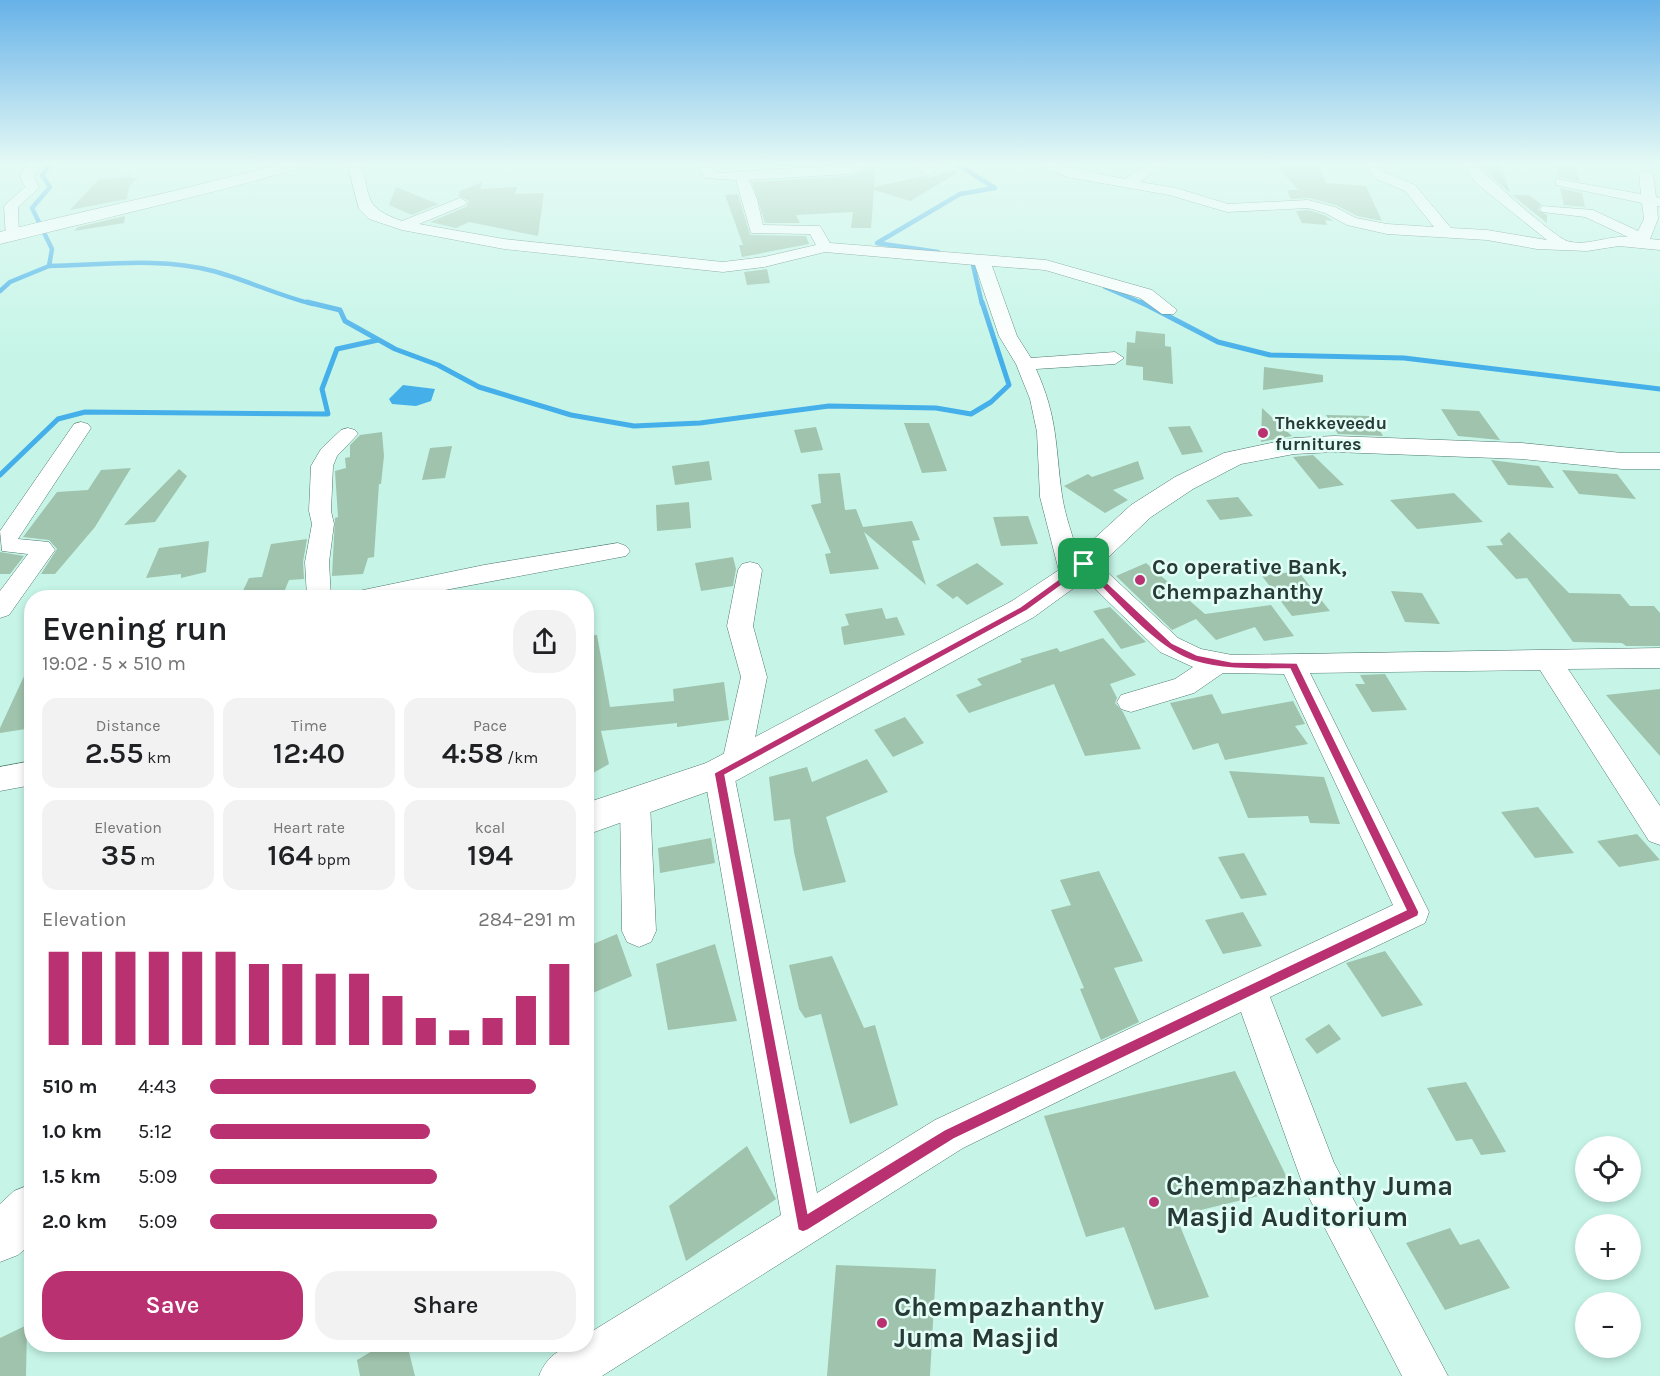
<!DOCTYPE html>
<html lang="en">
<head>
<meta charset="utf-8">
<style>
  :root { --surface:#fff; --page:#f2f2f2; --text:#202124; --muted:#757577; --accent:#b93170 }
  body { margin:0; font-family:Karla,sans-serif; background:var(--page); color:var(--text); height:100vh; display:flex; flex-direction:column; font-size:22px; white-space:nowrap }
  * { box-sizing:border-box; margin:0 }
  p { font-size:20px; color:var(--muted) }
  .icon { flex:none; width:33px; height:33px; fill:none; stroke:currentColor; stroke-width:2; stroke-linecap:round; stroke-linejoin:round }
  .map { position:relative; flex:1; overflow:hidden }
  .panel { position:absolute; left:24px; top:590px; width:570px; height:762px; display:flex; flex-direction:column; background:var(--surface); border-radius:24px; box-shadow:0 3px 9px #0003 }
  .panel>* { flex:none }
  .controls { position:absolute; left:1575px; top:1136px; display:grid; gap:12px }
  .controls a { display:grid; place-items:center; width:66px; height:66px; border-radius:50%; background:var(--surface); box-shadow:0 3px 9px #0003; font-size:30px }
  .pin { position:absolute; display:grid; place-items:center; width:51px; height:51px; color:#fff; margin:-26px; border-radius:12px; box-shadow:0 3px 9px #0006 }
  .round { display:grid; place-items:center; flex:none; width:63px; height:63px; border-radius:24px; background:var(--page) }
  .summary { display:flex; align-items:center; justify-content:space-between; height:102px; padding:0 18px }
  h1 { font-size:33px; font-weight:600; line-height:45px }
  .metrics { display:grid; grid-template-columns:repeat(3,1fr); gap:9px; height:102px; padding:6px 18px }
  .metrics div { display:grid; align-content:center; border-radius:15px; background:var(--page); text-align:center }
  .metrics b { font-size:30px; font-weight:600 }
  .metrics small { font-size:16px; font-weight:400 }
  .metrics p { font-size:16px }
  .chart { height:168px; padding:12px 18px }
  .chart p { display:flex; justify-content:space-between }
  .chart svg { width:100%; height:108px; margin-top:6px; stroke:var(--accent); stroke-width:6 }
  .button { display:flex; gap:12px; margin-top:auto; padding:12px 18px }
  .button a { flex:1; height:69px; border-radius:24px; background:var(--accent); color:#fff; font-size:24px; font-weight:600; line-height:69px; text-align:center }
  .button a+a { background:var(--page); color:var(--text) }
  ul { padding:0 18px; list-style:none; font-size:20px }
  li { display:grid; grid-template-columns:96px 72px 1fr; align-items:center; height:45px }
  li i { height:15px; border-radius:8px; background:var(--accent) }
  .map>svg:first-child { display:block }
  .water { fill:#45afe9 }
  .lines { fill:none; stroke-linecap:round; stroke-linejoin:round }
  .stream-far1 { stroke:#45afe9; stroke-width:4.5 }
  .stream { stroke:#45afe9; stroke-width:5 }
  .building { fill:#9fc3ac }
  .minor-casing { stroke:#4e796e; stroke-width:1 }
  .major-casing { stroke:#4e796e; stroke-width:1 }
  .minor { fill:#fff; fill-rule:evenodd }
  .major { fill:#fff; fill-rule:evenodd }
  .route { fill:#b93170; stroke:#fff; stroke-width:1.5; fill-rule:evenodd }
  .poi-dot { fill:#b93170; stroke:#e2fef6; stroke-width:2 }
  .labels { text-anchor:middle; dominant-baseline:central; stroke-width:5; stroke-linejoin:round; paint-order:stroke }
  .far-poi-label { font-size:18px; font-weight:bold; fill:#273a35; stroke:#e2fef6; text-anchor:start }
  .poi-label { font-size:22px; font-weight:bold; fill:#273a35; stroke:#e2fef6; text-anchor:start }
  .near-poi-label { font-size:27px; font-weight:bold; fill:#273a35; stroke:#e2fef6; text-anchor:start }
</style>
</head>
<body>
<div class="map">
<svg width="1660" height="1376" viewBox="0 0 1660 1376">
  <rect width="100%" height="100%" fill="#c6f5e8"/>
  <path class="water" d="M 403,385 L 435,389 L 431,401 L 416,406 L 392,404 L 389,399 Z"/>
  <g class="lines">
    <path class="stream-far1" d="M 52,162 L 42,175 L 50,187 L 32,208 L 52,249 L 49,266 C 103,265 161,257 213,271 C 247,280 279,296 313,304
      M 938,252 L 877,243 L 960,194 L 995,188 L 954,162
      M 973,265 L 982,304
      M 1105,287 L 1144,304
      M 0,291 L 10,282 L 49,266"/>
    <path class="stream" d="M 307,302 L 340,310 L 345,321 L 395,349 L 438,365 L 479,387 L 571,415 L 634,426 L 700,423 L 829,406 L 936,408 L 971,414 L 991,402 L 1009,385 L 982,302
      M 1141,302 L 1218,342 L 1270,355 L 1404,358 L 1660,389
      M 0,475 L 58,419 L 85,412 L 328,414 L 322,389 L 337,349 L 378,340"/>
  </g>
  <path class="building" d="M 775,162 L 845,162 L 777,167 Z
    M 1274,162 L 1319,165 L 1326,183 L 1366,186 L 1382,221 L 1357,216 L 1336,205 L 1309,198 L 1291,199 L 1287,190 L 1298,190 Z
    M 1477,162 L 1500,162 L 1510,193 L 1493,178 Z
    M 1555,162 L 1575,162 L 1579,181 L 1558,177 Z
    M 875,167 L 874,187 L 924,176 L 929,178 L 956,169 L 957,173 L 910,201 L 874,190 L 871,228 L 851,228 L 853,212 L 796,215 L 800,223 L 765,223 L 752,182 L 850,176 Z
    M 130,173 L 130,177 L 138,177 L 129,187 L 127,199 L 70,210 L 99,179 L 126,177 Z
    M 482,182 L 480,189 L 517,187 L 515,194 L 544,193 L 538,236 L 469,222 L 456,228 L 430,222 L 466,207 L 469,201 L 458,196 L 460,191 Z
    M 396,187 L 438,204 L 412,215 L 389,205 Z
    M 1560,188 L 1582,193 L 1585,207 L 1564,205 Z
    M 738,194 L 750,235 L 806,236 L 809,244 L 742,257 L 739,245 L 743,245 L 725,195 Z
    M 1512,195 L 1529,195 L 1541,204 L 1538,210 L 1547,215 L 1547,223 Z
    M 1308,210 L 1324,215 L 1334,221 L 1325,220 L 1327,225 L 1302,223 L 1296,211 Z
    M 125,216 L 124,223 L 74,231 L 78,227 Z
    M 767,269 L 770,283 L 747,285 L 744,272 Z
    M 1136,331 L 1165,334 L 1165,346 L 1171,347 L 1173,384 L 1143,380 L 1143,367 L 1126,365 L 1127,342 L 1135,343 Z
    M 1264,367 L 1323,375 L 1323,382 L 1263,390 Z
    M 1262,408 L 1292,436 L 1261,442 Z
    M 1441,409 L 1479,411 L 1500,440 L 1458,436 Z
    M 1326,415 L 1371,416 L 1383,436 L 1338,434 Z
    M 904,423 L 929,423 L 947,471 L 922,473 Z
    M 1190,426 L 1203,452 L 1182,455 L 1168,427 Z
    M 816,427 L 823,450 L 801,453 L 794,430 Z
    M 382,432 L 384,456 L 381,484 L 379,484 L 374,557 L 368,558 L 363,574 L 332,576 L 335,518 L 338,517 L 335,471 L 346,468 L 345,458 L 350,457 L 350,445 L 360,435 Z
    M 452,446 L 445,478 L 422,480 L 430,448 Z
    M 1313,455 L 1344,485 L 1319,489 L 1293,457 Z
    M 1491,460 L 1539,466 L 1554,488 L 1508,485 Z
    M 709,461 L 712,480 L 675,485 L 672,466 Z
    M 1138,461 L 1144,479 L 1113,490 L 1128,500 L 1105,513 L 1064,486 L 1088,474 L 1092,477 Z
    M 131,468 L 95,527 L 55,574 L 41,574 L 57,549 L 49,540 L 23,537 L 57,492 L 88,490 L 101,470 Z
    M 179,469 L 187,476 L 155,522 L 124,525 Z
    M 1562,470 L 1617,474 L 1636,499 L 1579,494 Z
    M 840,473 L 845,510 L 856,509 L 863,527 L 912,521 L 920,540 L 912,541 L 926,585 L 864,532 L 879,569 L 830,574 L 825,554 L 831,553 L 811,505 L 821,503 L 818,474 Z
    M 1454,493 L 1483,522 L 1417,529 L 1390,500 Z
    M 1238,497 L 1253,516 L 1220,520 L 1206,500 Z
    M 689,502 L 691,528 L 657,531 L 656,505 Z
    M 1028,516 L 1038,544 L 1001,546 L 993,517 Z
    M 1509,532 L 1569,593 L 1620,594 L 1630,606 L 1654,606 L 1660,613 L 1660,646 L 1626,646 L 1622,643 L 1573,642 L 1527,578 L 1516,579 L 1486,546 L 1503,545 L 1500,540 Z
    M 307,539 L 303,562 L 304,579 L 289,580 L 282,597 L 240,597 L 249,578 L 262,577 L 271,544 Z
    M 209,541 L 206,572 L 181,578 L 181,574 L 146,578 L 159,548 Z
    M 0,552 L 24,556 L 10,574 L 0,574 Z
    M 733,557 L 736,569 L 733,586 L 701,591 L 695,563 Z
    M 977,563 L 1004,584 L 967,605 L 957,596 L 953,599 L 936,585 Z
    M 1146,563 L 1205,614 L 1271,605 L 1294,636 L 1264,641 L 1255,627 L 1216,640 L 1196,619 L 1172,630 L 1116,576 Z
    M 1298,571 L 1330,611 L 1292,616 L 1262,576 Z
    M 1391,591 L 1422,593 L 1440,624 L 1405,622 Z
    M 1110,607 L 1146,642 L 1121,649 L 1093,611 Z
    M 882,608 L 886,619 L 897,617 L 905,635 L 844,645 L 841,627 L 849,625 L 845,614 Z
    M 597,635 L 610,707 L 674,701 L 673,689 L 724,682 L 729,720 L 677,727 L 677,723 L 601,731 L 609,764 L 586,777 L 586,636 Z
    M 1103,638 L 1136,675 L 1110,684 L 1117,698 L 1115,703 L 1123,712 L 1141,749 L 1085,756 L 1054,684 L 969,713 L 956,695 L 982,685 L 977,679 L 1022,662 L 1020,659 L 1057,648 L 1060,652 Z
    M 32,659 L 32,728 L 0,733 L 0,728 Z
    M 1385,674 L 1407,710 L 1372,712 L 1355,684 L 1365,684 L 1360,675 Z
    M 1660,689 L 1660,756 L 1606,695 Z
    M 1212,694 L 1222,714 L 1293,701 L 1305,724 L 1295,726 L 1308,744 L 1225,760 L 1218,743 L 1193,750 L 1170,703 Z
    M 905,717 L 924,743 L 893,757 L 874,730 Z
    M 867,759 L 888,792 L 826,817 L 846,882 L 803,891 L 794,852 L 790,819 L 774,821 L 769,777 L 807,767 L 812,782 Z
    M 1229,771 L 1324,777 L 1340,824 L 1310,823 L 1308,816 L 1248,818 Z
    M 1538,807 L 1574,853 L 1535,858 L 1501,812 Z
    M 1637,834 L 1660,860 L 1619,867 L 1597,841 Z
    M 711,838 L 715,863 L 660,873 L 658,848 Z
    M 1244,853 L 1267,895 L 1241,899 L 1218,857 Z
    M 1099,871 L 1143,961 L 1114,968 L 1139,1022 L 1101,1040 L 1080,989 L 1084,988 L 1051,910 L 1071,905 L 1060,880 Z
    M 1243,912 L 1262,946 L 1223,954 L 1205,920 Z
    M 617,934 L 632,976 L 586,996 L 586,947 Z
    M 715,944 L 737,1021 L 668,1030 L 656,964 Z
    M 1385,951 L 1423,1005 L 1382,1017 L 1346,963 Z
    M 832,956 L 864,1028 L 875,1025 L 898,1105 L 850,1124 L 821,1014 L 805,1018 L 799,1009 L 789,965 Z
    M 1329,1024 L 1341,1039 L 1317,1054 L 1305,1039 Z
    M 1235,1071 L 1292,1188 L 1176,1216 L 1209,1297 L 1155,1310 L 1124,1227 L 1086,1237 L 1044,1116 Z
    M 1466,1082 L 1506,1152 L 1481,1155 L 1472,1139 L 1456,1141 L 1427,1088 Z
    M 747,1146 L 776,1199 L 686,1261 L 669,1206 Z
    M 1450,1228 L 1460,1245 L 1479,1239 L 1510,1288 L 1445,1310 L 1406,1243 Z
    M 836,1265 L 936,1269 L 930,1376 L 827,1376 Z
    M 27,1325 L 26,1376 L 0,1376 L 0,1338 Z
    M 384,1344 L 407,1344 L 415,1376 L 360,1376 L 357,1360 Z"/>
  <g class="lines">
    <g class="minor-casing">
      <path id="minor" d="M 28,162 L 41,162 L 34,177 L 39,188 L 18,207 L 19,235 L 11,240 L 6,238 L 4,206 L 25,187 L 20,177 Z
        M 347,162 L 361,162 C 371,199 363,207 402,221 L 460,198 L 467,202 L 465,205 L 419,224 L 504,239 L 723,262 L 764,257 L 816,245 L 810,234 L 751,233 L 736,180 L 705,178 L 695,162 L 708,162 L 714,172 L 723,173 L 883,162 L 850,174 L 749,180 L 757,199 L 763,225 L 820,226 L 830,243 L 1046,260 L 1152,290 L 1177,310 L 1174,314 L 1162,314 L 1140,298 L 1045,270 L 992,266 L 1017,336 L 1031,358 L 1115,352 L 1124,358 L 1115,364 L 1036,369 C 1058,418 1055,444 1062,495 C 1065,516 1073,537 1079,557 L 1092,558 L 1178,638 L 1201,649 L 1232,655 L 1660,648 L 1660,668 L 1568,669 L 1660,806 L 1660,845 L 1649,841 L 1540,670 L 1310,673 L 1429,912 L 1425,923 L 1270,997 L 1334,1163 L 1448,1376 L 1402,1376 L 1304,1188 L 1241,1012 L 963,1148 L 602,1376 L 539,1376 C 547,1355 564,1344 586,1344 L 586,1335 L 781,1215 L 704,773 L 709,765 L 722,762 L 741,677 L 727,626 L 738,570 L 742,564 L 750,562 L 758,564 L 762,570 L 753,626 L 767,677 L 750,763 L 746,771 L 734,774 L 817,1193 L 935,1120 L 1393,905 L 1284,674 L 1223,673 L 1194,693 L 1131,712 L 1121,709 L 1117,702 L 1121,695 L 1175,679 L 1193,667 L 1160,652 L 1083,577 L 1081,581 L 1072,583 L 1063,581 L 1060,575 L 1040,497 L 1037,432 L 1030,399 L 1016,364 L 999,336 L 975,265 L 825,252 L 764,267 L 723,272 L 504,249 L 402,230 L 369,219 L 359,209 Z
        M 908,162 L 923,162 L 935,172 L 928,176 Z
        M 1031,162 C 1060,162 1095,174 1125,179 L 1151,162 L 1167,162 L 1140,182 L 1176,188 L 1228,204 L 1308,200 L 1335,207 L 1356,218 L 1387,224 L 1434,227 L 1405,191 L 1374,178 L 1365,162 L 1378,162 L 1384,172 L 1415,185 L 1451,228 L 1487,230 L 1547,240 L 1477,184 L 1461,162 L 1474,162 C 1486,176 1553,236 1567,241 C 1586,247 1609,235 1628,237 L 1585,217 L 1542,212 L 1540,209 L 1542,206 L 1593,210 L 1638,231 L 1644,219 L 1642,203 L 1556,185 L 1556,179 L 1641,194 L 1639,174 L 1646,170 L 1653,174 L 1656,197 L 1660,198 L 1660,206 L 1657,206 L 1658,219 L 1650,239 L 1660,240 L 1660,250 L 1619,246 L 1587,251 L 1537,249 L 1487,240 L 1387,234 L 1347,225 L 1325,213 L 1308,208 L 1227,212 L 1169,195 L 1067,177 Z
        M 81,422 L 88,424 L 91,428 L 18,539 L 49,542 L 55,550 L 9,615 L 0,618 L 0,591 L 28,554 L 2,551 L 0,531 L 74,424 Z
        M 348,428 L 355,430 L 358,434 L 337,456 L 333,466 L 331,511 L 334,524 L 329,562 L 331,597 L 307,597 L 305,562 L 312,524 L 309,511 L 311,466 L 321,449 L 341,430 Z
        M 618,543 L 626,546 L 630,551 L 626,556 L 408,597 L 356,597 L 359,591 L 368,589 L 484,565 Z
        M 32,761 L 32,785 L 0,791 L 0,767 Z
        M 635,790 L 646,794 L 650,803 L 656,931 L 651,942 L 639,947 L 627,942 L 622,931 L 620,803 L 624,794 Z"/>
    </g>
    <g class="major-casing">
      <path id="major" d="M 286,162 L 313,162 L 311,165 C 208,195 104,218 0,244 L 0,232 C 95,208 191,189 286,162 Z
        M 1335,436 L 1522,443 L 1622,453 L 1660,453 L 1660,469 L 1622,469 L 1522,459 L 1335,452 L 1294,454 L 1241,464 L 1193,489 L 1151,517 L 1082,582 L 1034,617 L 732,783 L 586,835 L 586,803 L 706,763 L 1012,601 L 1062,568 L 1131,505 L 1175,477 L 1224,453 L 1294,438 Z
        M 32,1184 L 32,1243 L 18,1255 L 0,1262 L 0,1204 L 14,1191 Z"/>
    </g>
    <use href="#minor" class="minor"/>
    <use href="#major" class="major"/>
  </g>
  <linearGradient id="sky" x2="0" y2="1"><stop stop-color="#67b2e8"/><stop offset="0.46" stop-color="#e5faf5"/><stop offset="1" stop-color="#e5faf5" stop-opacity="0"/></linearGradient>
  <rect width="1660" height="355" fill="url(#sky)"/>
  <path class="route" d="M 1084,561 L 1172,643 L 1197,655 L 1232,662 L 1297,663 L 1419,912 L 1418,916 L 954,1139 L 808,1230 L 803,1232 L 798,1230 L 714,773 L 1020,607 ZM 1084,569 C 1114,598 1154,648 1193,661 C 1225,671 1258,669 1290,669 L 1406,910 L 944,1130 L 808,1213 L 725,775 L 1026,611 Z"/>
  <g class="poi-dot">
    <circle cx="1263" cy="433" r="6"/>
    <circle cx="1140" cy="580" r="6"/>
    <circle cx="1154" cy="1202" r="6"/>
    <circle cx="882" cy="1323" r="6"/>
  </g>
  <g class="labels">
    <g class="far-poi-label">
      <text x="1275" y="423">Thekkeveedu<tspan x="1275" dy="21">furnitures</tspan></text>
    </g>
    <g class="poi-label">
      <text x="1152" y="567">Co operative Bank,<tspan x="1152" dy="25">Chempazhanthy</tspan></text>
    </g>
    <g class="near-poi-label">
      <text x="1166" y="1186">Chempazhanthy Juma<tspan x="1166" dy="31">Masjid Auditorium</tspan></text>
      <text x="894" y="1307">Chempazhanthy<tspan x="894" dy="31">Juma Masjid</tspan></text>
    </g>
  </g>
</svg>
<div class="controls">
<a><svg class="icon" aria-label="locate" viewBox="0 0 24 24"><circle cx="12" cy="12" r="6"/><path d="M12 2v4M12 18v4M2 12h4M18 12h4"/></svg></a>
<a>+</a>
<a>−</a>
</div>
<div class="pin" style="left:1084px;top:564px;background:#1e9e55"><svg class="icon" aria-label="arrive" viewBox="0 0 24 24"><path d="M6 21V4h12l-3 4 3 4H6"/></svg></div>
<section class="panel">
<div class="summary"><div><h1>Evening run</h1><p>19:02 · 5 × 510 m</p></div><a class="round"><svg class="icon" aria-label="share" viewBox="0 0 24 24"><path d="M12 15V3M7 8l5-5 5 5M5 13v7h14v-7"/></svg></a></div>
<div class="metrics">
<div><p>Distance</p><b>2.55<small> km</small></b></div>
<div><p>Time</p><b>12:40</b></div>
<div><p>Pace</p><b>4:58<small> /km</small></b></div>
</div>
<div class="metrics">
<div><p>Elevation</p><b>35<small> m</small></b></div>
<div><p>Heart rate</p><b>164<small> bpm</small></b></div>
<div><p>kcal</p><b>194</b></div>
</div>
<div class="chart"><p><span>Elevation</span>284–291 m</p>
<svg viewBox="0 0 160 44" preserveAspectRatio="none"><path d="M5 44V6M15 44V6M25 44V6M35 44V6M45 44V6M55 44V6M65 44V11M75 44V11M85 44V15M95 44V15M105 44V24M115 44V33M125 44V38M135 44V33M145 44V24M155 44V11"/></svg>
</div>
<ul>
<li><b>510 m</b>4:43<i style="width:89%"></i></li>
<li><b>1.0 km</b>5:12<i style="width:60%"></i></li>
<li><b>1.5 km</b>5:09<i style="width:62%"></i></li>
<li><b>2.0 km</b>5:09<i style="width:62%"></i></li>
</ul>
<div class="button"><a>Save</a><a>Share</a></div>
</section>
</div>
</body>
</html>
